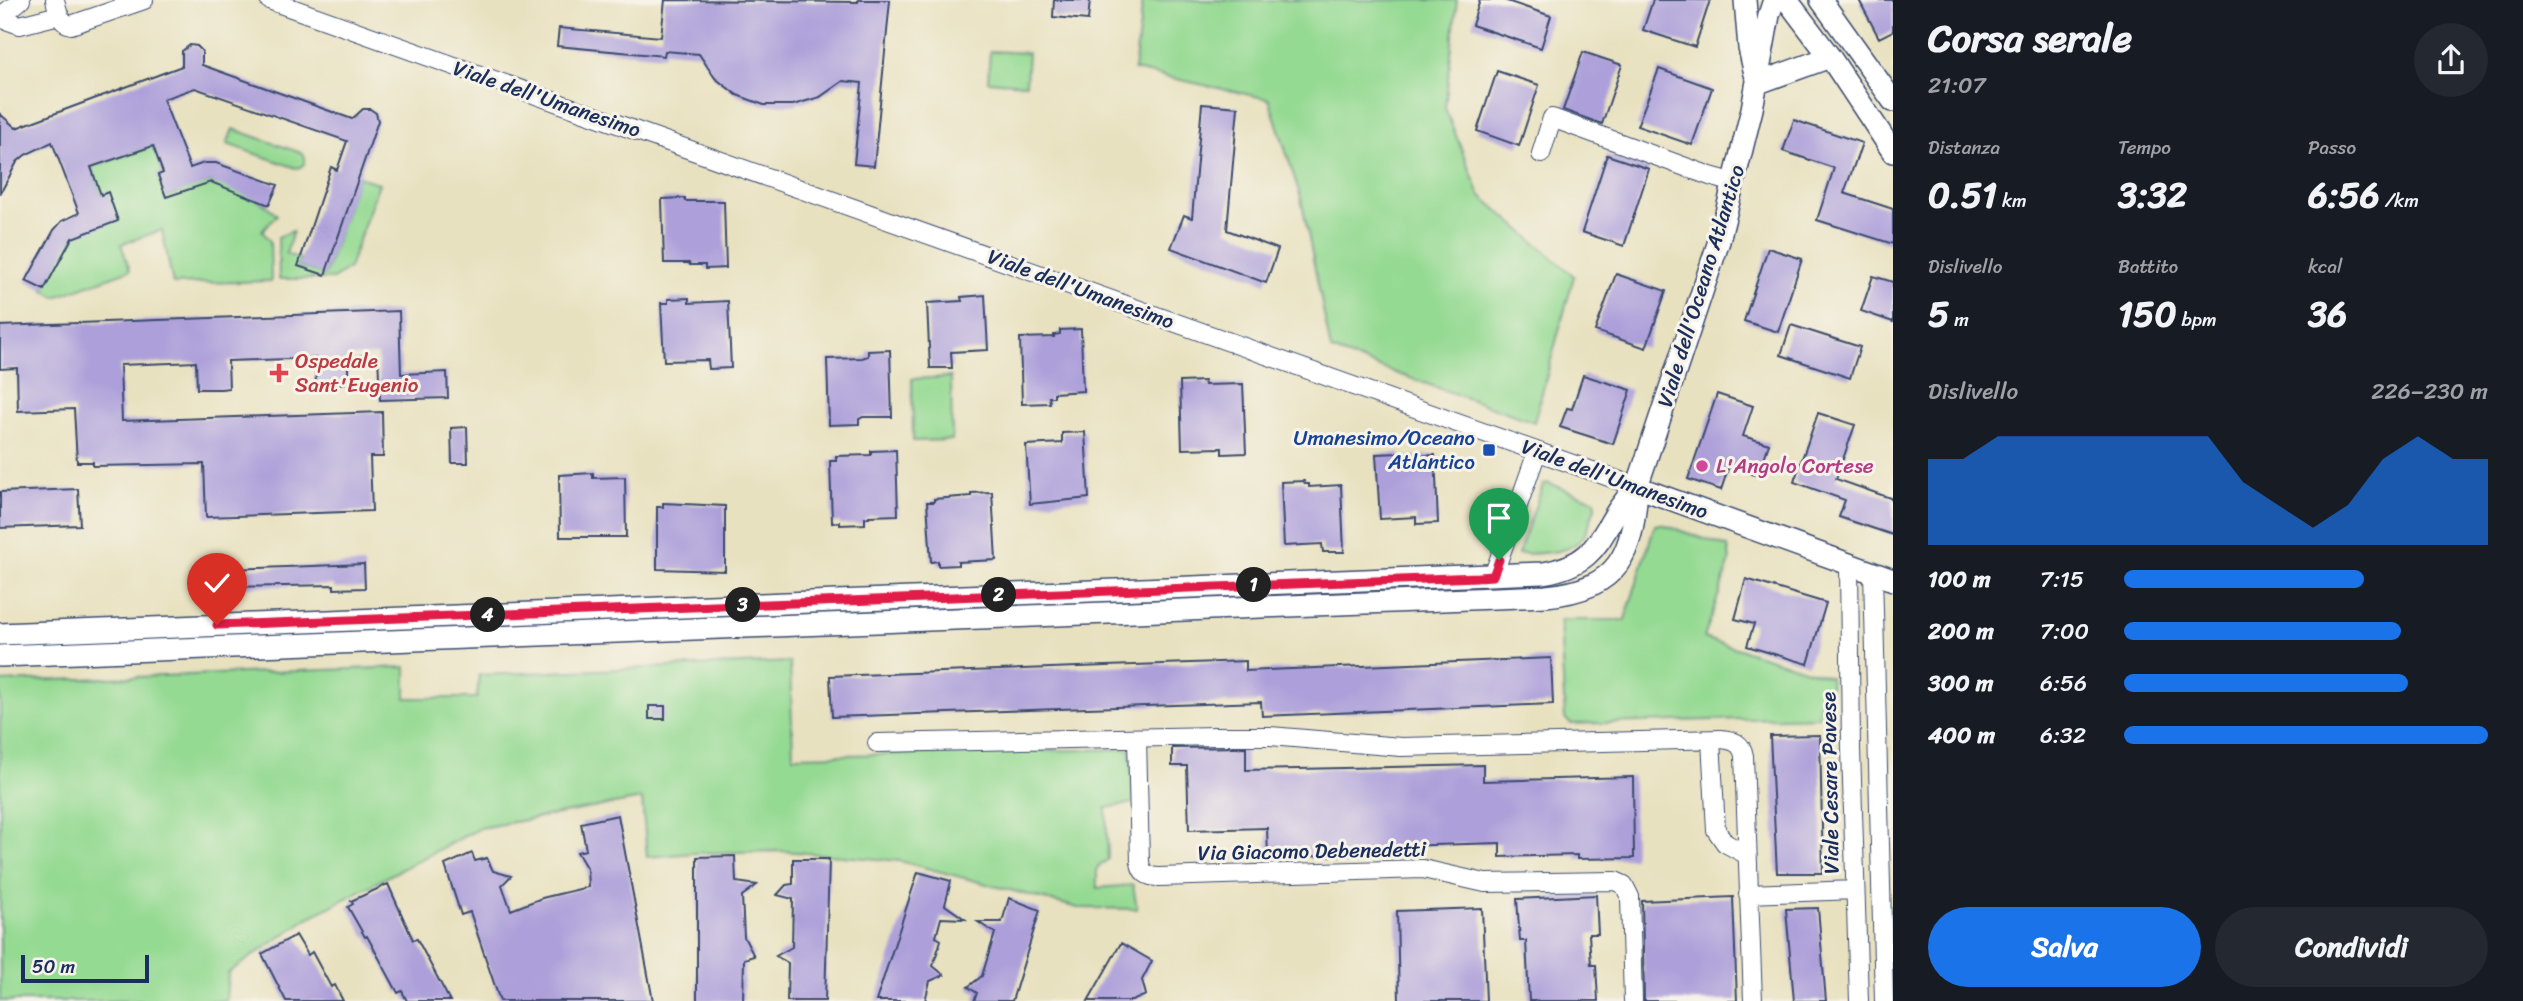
<!DOCTYPE html>
<html lang="it">
<head>
<meta charset="utf-8">
<style>
  :root { --surface:#171b24; --page:#242831; --text:#f1f3f6; --muted:#9ea1a6; --accent:#1a73e8 }
  body { margin:0; font-family:Sriracha,sans-serif; background:var(--page); color:var(--text); height:100vh; display:flex; flex-direction:column; font-size:26px; white-space:nowrap }
  * { box-sizing:border-box; margin:0 }
  p { font-size:23px; color:var(--muted) }
  .icon { flex:none; width:38px; height:38px; fill:none; stroke:currentColor; stroke-width:2; stroke-linecap:round; stroke-linejoin:round }
  .map { position:relative; flex:1; overflow:hidden }
  .panel { display:flex; flex-direction:column; background:var(--surface); width:630px }
  .panel>* { flex:none }
  .scale { position:absolute; left:21px; bottom:18px; width:128px; box-sizing:border-box; padding-left:7px; border:4px solid #1b2f5e; border-top:0; font-size:19px; line-height:24px; white-space:nowrap; color:#1b2f5e; -webkit-text-stroke:5px #f7f3e8; paint-order:stroke }
  .pin { position:absolute; display:grid; place-items:center; width:60px; height:60px; color:#fff; margin:-72px -30px; border-radius:50% 50% 50% 0; rotate:-45deg; box-shadow:0 0 7px #0007 }
  .pin .icon { rotate:45deg }
  .km { position:absolute; width:35px; height:35px; margin:-18px; border-radius:50%; background:#222; color:#fff; font-size:19px; line-height:35px; text-align:center }
  .round { display:grid; place-items:center; flex:none; width:74px; height:74px; border-radius:37px; background:var(--page) }
  .overview { display:flex; align-items:center; justify-content:space-between; height:119px; padding:0 35px }
  h1 { font-size:38px; font-weight:800; line-height:52px }
  .metrics { display:grid; grid-template-columns:repeat(3,1fr); gap:10px; height:119px; padding:7px 35px }
  .metrics div { display:grid; align-content:center }
  .metrics b { font-size:35px; font-weight:800 }
  .metrics small { font-size:19px; font-weight:400 }
  .metrics p { font-size:19px }
  .chart { height:196px; padding:14px 35px }
  .chart p { display:flex; justify-content:space-between }
  .chart svg { width:100%; height:126px; margin-top:7px; fill:var(--accent); opacity:.7 }
  .button { display:flex; gap:14px; margin-top:auto; padding:14px 35px }
  .button a { flex:1; height:80px; border-radius:42px; background:var(--accent); color:#fff; font-size:28px; font-weight:800; line-height:80px; text-align:center }
  .button a+a { background:var(--page); color:var(--text) }
  ul { padding:0 35px; list-style:none; font-size:23px }
  li { display:grid; grid-template-columns:112px 84px 1fr; align-items:center; height:52px }
  li i { height:18px; border-radius:9px; background:var(--accent) }
  main { display:flex; flex:1; min-height:0 }
  .map>svg:first-child { display:block }
  .green { fill:#95da93; stroke:#588478; stroke-width:2 }
  .building { fill:#ada0da }
  .lines { fill:none; stroke-linecap:round; stroke-linejoin:round }
  .minor-casing { stroke:#3a4a6d; stroke-width:20 }
  .major-casing { stroke:#3a4a6d; stroke-width:24 }
  .minor { stroke:#fff; stroke-width:18 }
  .major { stroke:#fff; stroke-width:21 }
  .route-casing { stroke:#fff; stroke-width:14 }
  .route { stroke:#e11d48; stroke-width:9 }
  .health-dot { fill:#e0444e; stroke:#f7f3e8; stroke-width:2.5 }
  .transit-dot { fill:#1a4fb4; stroke:#f7f3e8; stroke-width:2.5 }
  .hotel-dot { fill:#d1479c; stroke:#f7f3e8; stroke-width:2.5 }
  .labels { text-anchor:middle; dominant-baseline:central; stroke-width:6; stroke-linejoin:round; paint-order:stroke }
  .street-label { font-size:21px; fill:#1b2f5e; stroke:#f7f3e8 }
  .health-label { font-size:21px; fill:#be3a42; stroke:#f7f3e8; text-anchor:start }
  .transit-label { font-size:21px; fill:#164399; stroke:#f7f3e8; text-anchor:end }
  .hotel-label { font-size:21px; fill:#b23c85; stroke:#f7f3e8; text-anchor:start }
</style>
</head>
<body>
<main>
<div class="map">
<svg width="1893" height="1001" viewBox="0 0 1893 1001">
  <rect width="100%" height="100%" fill="#f7f3e8"/>
  <filter id="ink" filterUnits="userSpaceOnUse"><feTurbulence type="fractalNoise" baseFrequency=".0143" numOctaves="2"/><feDisplacementMap in="SourceGraphic" scale="14" xChannelSelector="R" yChannelSelector="G"/><feConvolveMatrix kernelMatrix="1 2 1 2 8 2 1 2 1" color-interpolation-filters="sRGB"/></filter>
  <filter id="wash" filterUnits="userSpaceOnUse"><feTurbulence type="fractalNoise" baseFrequency=".00686" numOctaves="4" result="noise"/><feDisplacementMap in="SourceGraphic" scale="28" xChannelSelector="R" yChannelSelector="G"/><feGaussianBlur stdDeviation="1.57" result="paint"/><feColorMatrix in="noise" values="0 0 0 0 0 0 0 0 0 0 0 0 0 0 0 0 0 1.4 0 .05"/><feComposite in="paint" operator="in"/></filter>
  <g filter="url(#wash)">
    <rect width="100%" height="100%" fill="#e8e1c0"/>
    <path class="green" d="M 1143,0 L 1457,0 L 1445,108 L 1480,195 L 1574,276 L 1534,422 L 1331,350 L 1301,198 L 1269,99 L 1134,70 Z
      M 990,51 L 1028,53 L 1026,84 L 988,81 Z
      M 233,129 L 302,153 C 308,159 305,167 296,168 L 227,144 Z
      M 153,146 L 163,173 L 158,175 L 166,197 C 179,192 194,185 208,183 C 225,181 266,202 277,215 L 262,231 L 270,241 L 271,281 L 173,284 L 162,230 L 121,244 L 130,270 L 56,297 L 44,290 L 65,247 L 107,193 L 101,195 L 91,167 Z
      M 358,177 L 379,183 L 349,268 L 333,279 L 279,279 L 278,237 L 293,231 L 286,254 L 300,259 L 298,266 L 325,275 Z
      M 951,377 L 952,440 L 913,441 L 912,379 Z
      M 1547,483 L 1595,500 L 1596,505 C 1592,515 1589,527 1583,537 C 1570,555 1537,553 1518,554 L 1543,485 Z
      M 1661,524 L 1728,547 L 1730,561 L 1704,638 L 1830,677 L 1831,692 L 1819,703 L 1819,717 L 1571,724 L 1565,719 L 1560,620 L 1625,620 L 1655,525 Z
      M 790,662 L 793,756 L 1130,749 L 1133,803 L 1106,808 L 1108,859 L 1097,868 L 1097,888 L 1133,885 L 1137,909 L 1078,908 L 900,861 L 783,851 L 694,853 L 647,857 L 642,799 L 480,828 L 308,918 L 228,973 L 226,1001 L 0,1001 L 0,682 L 406,667 L 406,698 L 477,698 L 479,675 Z"/>
    <g id="blocks">
      <path class="building" d="M 665,0 L 858,2 L 858,0 L 890,0 L 874,166 L 854,164 L 862,83 L 843,81 L 820,97 L 793,105 L 764,105 L 737,95 L 715,78 L 699,54 L 665,51 L 664,56 L 557,46 L 559,28 L 661,37 Z
        M 1054,0 L 1090,0 L 1088,20 L 1053,17 Z
        M 1480,0 L 1504,0 L 1551,16 L 1541,48 L 1472,25 Z
        M 1653,0 L 1710,0 L 1695,47 L 1643,30 Z
        M 1859,0 L 1893,0 L 1893,31 L 1879,38 Z
        M 190,45 L 197,46 L 202,51 L 202,65 L 352,119 L 363,109 L 370,109 L 376,113 L 378,121 L 325,275 L 298,266 L 331,167 L 337,170 L 347,141 L 195,88 L 163,99 L 190,168 L 204,163 L 216,163 L 278,185 L 269,205 L 211,182 L 166,197 L 158,175 L 163,173 L 153,146 L 91,167 L 101,195 L 108,192 L 118,221 L 72,238 L 44,290 L 26,281 L 54,230 L 62,221 L 79,213 L 52,142 L 25,155 L 17,162 L 0,194 L 0,114 L 16,128 L 182,66 L 182,51 Z
        M 1583,52 L 1622,65 L 1602,124 L 1563,110 Z
        M 1659,69 L 1712,88 L 1692,145 L 1637,126 Z
        M 1497,71 L 1539,85 L 1519,146 L 1477,131 Z
        M 1202,104 L 1238,107 L 1227,230 L 1278,249 L 1266,283 L 1171,248 L 1184,215 L 1192,218 Z
        M 1794,120 L 1862,143 L 1844,193 L 1893,209 L 1893,244 L 1817,220 L 1834,168 L 1783,151 Z
        M 1607,155 L 1649,169 L 1624,246 L 1582,232 Z
        M 685,198 L 685,201 L 724,201 L 726,268 L 705,269 L 705,265 L 690,265 L 689,263 L 664,263 L 662,199 Z
        M 1768,248 L 1802,259 L 1778,332 L 1744,321 Z
        M 1616,274 L 1666,291 L 1646,348 L 1595,331 Z
        M 1873,276 L 1893,282 L 1893,322 L 1861,311 Z
        M 985,295 L 988,350 L 951,352 L 952,368 L 930,368 L 927,303 L 962,301 L 961,297 Z
        M 689,298 L 689,303 L 728,301 L 731,368 L 709,369 L 708,360 L 664,361 L 661,303 L 668,303 L 668,299 Z
        M 399,311 L 401,374 L 447,372 L 448,398 L 380,400 L 378,355 L 348,356 L 348,383 L 316,385 L 315,358 L 228,361 L 229,388 L 221,389 L 197,389 L 196,362 L 120,365 L 122,421 L 382,412 L 383,457 L 370,457 L 372,511 L 206,517 L 204,464 L 93,466 L 93,462 L 77,462 L 74,409 L 18,411 L 17,368 L 0,369 L 0,326 Z
        M 1791,325 L 1860,347 L 1850,378 L 1781,355 Z
        M 1081,329 L 1083,391 L 1054,393 L 1054,397 L 1049,397 L 1050,403 L 1022,404 L 1020,338 L 1054,337 L 1054,335 L 1060,334 L 1060,330 Z
        M 890,350 L 892,417 L 863,417 L 859,419 L 859,424 L 829,425 L 827,359 L 862,358 L 868,356 L 868,351 Z
        M 1583,375 L 1631,390 L 1613,444 L 1560,427 L 1567,408 L 1572,409 Z
        M 1204,381 L 1205,385 L 1243,384 L 1246,453 L 1222,454 L 1222,448 L 1182,449 L 1180,382 Z
        M 1717,394 L 1753,406 L 1743,436 L 1769,444 L 1758,476 L 1729,466 L 1721,490 L 1688,479 Z
        M 1818,413 L 1855,425 L 1836,479 L 1893,499 L 1893,535 L 1839,517 L 1845,500 L 1794,482 Z
        M 467,427 L 468,463 L 452,463 L 451,428 Z
        M 1085,432 L 1089,498 L 1030,504 L 1026,445 L 1062,443 L 1062,433 Z
        M 896,450 L 898,515 L 869,516 L 869,518 L 865,518 L 865,524 L 840,525 L 840,522 L 832,523 L 830,461 L 836,461 L 836,456 L 871,455 L 871,451 Z
        M 1400,453 L 1400,457 L 1435,455 L 1438,523 L 1416,524 L 1416,517 L 1380,519 L 1376,454 Z
        M 593,473 L 593,478 L 625,477 L 626,537 L 560,537 L 559,475 Z
        M 1304,481 L 1305,484 L 1309,484 L 1309,487 L 1341,485 L 1344,552 L 1323,552 L 1322,544 L 1284,546 L 1281,482 Z
        M 78,489 L 80,525 L 0,528 L 0,492 Z
        M 992,492 L 996,560 L 958,562 L 958,565 L 938,566 L 938,561 L 931,562 L 927,502 L 934,502 L 934,499 L 971,496 L 971,493 Z
        M 663,503 L 725,506 L 725,571 L 657,569 L 657,507 L 663,507 Z
        M 364,564 L 365,588 L 334,589 L 334,585 L 232,587 L 231,569 Z
        M 1746,579 L 1826,603 L 1808,664 L 1747,646 L 1754,624 L 1735,619 Z
        M 1551,658 L 1553,704 L 1262,716 L 1261,702 L 832,717 L 830,676 L 1246,661 L 1246,671 Z
        M 649,706 L 665,706 L 665,719 L 649,719 Z
        M 1820,735 L 1823,873 L 1777,873 L 1770,736 Z
        M 1246,747 L 1246,770 L 1483,765 L 1483,781 L 1633,777 L 1634,858 L 1577,859 L 1577,855 L 1500,857 L 1500,843 L 1400,846 L 1400,855 L 1268,857 L 1267,828 L 1189,830 L 1187,766 L 1172,766 L 1172,748 Z
        M 618,815 L 653,1001 L 500,1001 L 470,912 L 461,915 L 445,865 L 472,853 L 475,861 L 487,858 L 493,871 L 511,876 L 502,885 L 511,910 L 542,898 L 588,887 L 587,869 L 577,852 L 586,850 L 581,823 Z
        M 735,856 L 736,882 L 757,885 L 742,896 L 744,937 L 754,956 L 744,959 L 743,1001 L 697,1001 L 697,857 Z
        M 793,859 L 829,859 L 825,1001 L 787,1001 L 788,963 L 776,956 L 792,947 L 793,899 L 777,895 L 786,885 L 793,884 Z
        M 918,872 L 951,881 L 945,905 L 965,919 L 941,918 L 936,937 L 941,940 L 933,966 L 944,975 L 930,981 L 925,1001 L 876,1001 Z
        M 388,884 L 413,940 L 417,939 L 450,1001 L 407,1001 L 402,991 L 398,993 L 367,936 L 365,937 L 348,907 L 353,904 L 351,901 Z
        M 1596,895 L 1598,934 L 1589,934 L 1591,965 L 1596,965 L 1598,1001 L 1529,1001 L 1526,941 L 1520,941 L 1517,899 Z
        M 1733,897 L 1737,1001 L 1644,1001 L 1642,901 Z
        M 1009,898 L 1040,910 L 1012,1001 L 974,1001 L 977,993 L 968,987 L 982,976 L 995,933 L 978,922 L 1002,922 Z
        M 1482,908 L 1486,1001 L 1399,1001 L 1397,911 Z
        M 1818,908 L 1826,1001 L 1794,1001 L 1786,909 Z
        M 296,935 L 308,955 L 312,952 L 331,987 L 335,985 L 343,1001 L 286,1001 L 262,954 Z
        M 1121,943 L 1152,961 L 1142,980 L 1146,995 L 1132,1001 L 1088,1001 Z"/>
    </g>
  </g>
  <g filter="url(#ink)">
    <use href="#blocks" fill-opacity="0" stroke="#3a4a6d" stroke-width="2"/>
    <g class="lines">
      <g class="minor-casing">
        <path id="minor" d="M 55,0 C 58,10 59,23 71,25 L 144,0
          M 269,0 L 1637,487
          M 0,17 L 21,0
          M 0,18 L 20,25 L 59,15
          M 1541,154 L 1552,118 L 1710,176 L 1735,183
          M 1849,564 L 1851,749 L 1859,1001
          M 1873,573 L 1884,1001
          M 1493,576 L 1537,452
          M 1137,738 L 1140,862 C 1141,873 1148,877 1159,877 L 1423,869 L 1485,883 L 1615,881 L 1624,885 L 1630,897 L 1633,1001
          M 1711,740 L 1716,830 L 1725,843 L 1747,855
          M 877,743 L 1216,736 L 1270,736 L 1401,747 L 1721,739 C 1733,740 1742,743 1744,756 L 1753,1001
          M 1748,894 L 1855,890"/>
      </g>
      <g class="major-casing">
        <path id="major" d="M 1745,0 L 1749,48 L 1755,74
          M 1787,0 L 1830,57 L 1893,152
          M 1821,0 L 1893,101
          M 1758,83 L 1830,57
          M 1637,487 L 1893,580
          M 0,634 L 1543,573 C 1608,562 1597,526 1637,487
          M 0,656 L 1546,596 C 1620,589 1633,554 1637,487 L 1719,241 L 1752,109 L 1769,15 L 1774,0"/>
      </g>
      <use href="#minor" class="minor"/>
      <use href="#major" class="major"/>
    </g>
  </g>
  <g class="lines" filter="url(#ink)">
    <g class="route-casing">
      <path id="route" d="M 217,625 L 1478,577 L 1493,576 L 1499,560"/>
    </g>
    <use href="#route" class="route"/>
  </g>
  <path class="health-dot" d="M275.5 362.5h7v7h7v7h-7v7h-7v-7h-7v-7h7z"/>
  <rect class="transit-dot" x="1482" y="443" width="14" height="14" rx="3.5"/>
  <circle class="hotel-dot" cx="1702" cy="466" r="7"/>
  <g class="labels">
    <g class="street-label">
      <text transform="translate(547 99) rotate(19)">Viale dell'Umanesimo</text>
      <text transform="translate(1701 286) rotate(-73)">Viale dell'Oceano Atlantico</text>
      <text transform="translate(1081 289) rotate(20)">Viale dell'Umanesimo</text>
      <text transform="translate(1615 479) rotate(20)">Viale dell'Umanesimo</text>
      <text transform="translate(1830 783) rotate(-91)">Viale Cesare Pavese</text>
      <text transform="translate(1312 851) rotate(-1)">Via Giacomo Debenedetti</text>
    </g>
    <g class="health-label">
      <text x="295" y="361">Ospedale<tspan x="295" dy="24">Sant'Eugenio</tspan></text>
    </g>
    <g class="transit-label">
      <text x="1475" y="438">Umanesimo/Oceano<tspan x="1475" dy="24">Atlantico</tspan></text>
    </g>
    <g class="hotel-label">
      <text x="1716" y="466">L'Angolo Cortese</text>
    </g>
  </g>
</svg>
<div class="scale">50 m</div>
<div class="pin" style="left:1499px;top:560px;background:#1e9e55"><svg class="icon" aria-label="arrive" viewBox="0 0 24 24"><path d="M6 21V4h12l-3 4 3 4H6"/></svg></div>
<div class="pin" style="left:217px;top:625px;background:#d93025"><svg class="icon" aria-label="check" viewBox="0 0 24 24"><path d="M5 12l5 5 9-10"/></svg></div>
<b class="km" style="left:1254px;top:585px">1</b>
<b class="km" style="left:999px;top:595px">2</b>
<b class="km" style="left:743px;top:605px">3</b>
<b class="km" style="left:488px;top:615px">4</b>
</div>
<section class="panel">
<div class="overview"><div><h1>Corsa serale</h1><p>21:07</p></div><a class="round"><svg class="icon" aria-label="share" viewBox="0 0 24 24"><path d="M12 15V3M7 8l5-5 5 5M5 13v7h14v-7"/></svg></a></div>
<div class="metrics">
<div><p>Distanza</p><b>0.51<small> km</small></b></div>
<div><p>Tempo</p><b>3:32</b></div>
<div><p>Passo</p><b>6:56<small> /km</small></b></div>
</div>
<div class="metrics">
<div><p>Dislivello</p><b>5<small> m</small></b></div>
<div><p>Battito</p><b>150<small> bpm</small></b></div>
<div><p>kcal</p><b>36</b></div>
</div>
<div class="chart"><p><span>Dislivello</span>226–230 m</p>
<svg viewBox="0 0 160 44" preserveAspectRatio="none"><path d="M0 44V14L10 14L20 6L30 6L40 6L50 6L60 6L70 6L80 6L90 22L100 30L110 38L120 30L130 14L140 6L150 14L160 14V44z"/></svg>
</div>
<ul>
<li><b>100 m</b>7:15<i style="width:66%"></i></li>
<li><b>200 m</b>7:00<i style="width:76%"></i></li>
<li><b>300 m</b>6:56<i style="width:78%"></i></li>
<li><b>400 m</b>6:32<i style="width:100%"></i></li>
</ul>
<div class="button"><a>Salva</a><a>Condividi</a></div>
</section>
</main>
</body>
</html>
